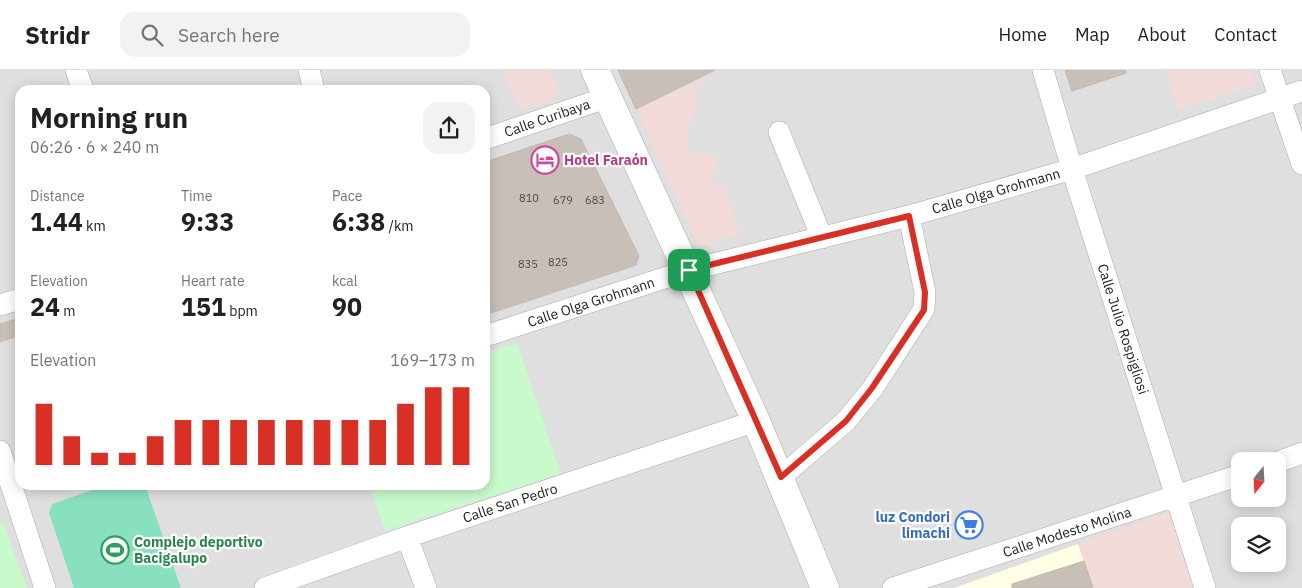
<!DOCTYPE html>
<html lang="en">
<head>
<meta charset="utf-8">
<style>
  :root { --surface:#fff; --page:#f2f2f2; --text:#202124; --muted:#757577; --line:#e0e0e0; --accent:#d93025 }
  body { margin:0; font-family:"IBM Plex Sans",sans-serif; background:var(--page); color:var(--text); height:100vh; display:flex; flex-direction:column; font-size:19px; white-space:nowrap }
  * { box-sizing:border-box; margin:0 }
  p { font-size:16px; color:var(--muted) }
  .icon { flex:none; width:28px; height:28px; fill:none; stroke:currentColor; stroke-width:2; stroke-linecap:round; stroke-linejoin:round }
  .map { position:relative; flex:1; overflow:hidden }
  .side { position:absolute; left:15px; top:15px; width:475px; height:405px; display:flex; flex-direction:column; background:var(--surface); border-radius:15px; box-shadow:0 2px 12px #0003 }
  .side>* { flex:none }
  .needle { width:32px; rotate:198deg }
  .buttons { position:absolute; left:1231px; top:382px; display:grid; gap:10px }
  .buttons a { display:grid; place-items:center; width:55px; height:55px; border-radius:10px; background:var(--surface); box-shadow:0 2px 12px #0003; font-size:25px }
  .pin { position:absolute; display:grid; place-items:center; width:42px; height:42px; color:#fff; margin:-21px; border-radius:10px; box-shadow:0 2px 8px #0006 }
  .round { display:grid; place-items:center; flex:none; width:52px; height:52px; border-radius:15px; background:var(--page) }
  .head { display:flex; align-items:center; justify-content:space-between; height:85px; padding:0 15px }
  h1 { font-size:28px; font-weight:800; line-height:38px }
  .metrics { display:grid; grid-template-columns:repeat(3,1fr); gap:8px; height:85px; padding:5px 15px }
  .metrics div { display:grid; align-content:center }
  .metrics b { font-size:25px; font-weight:800 }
  .metrics small { font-size:14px; font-weight:400 }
  .metrics p { font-size:14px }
  .chart { height:140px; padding:10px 15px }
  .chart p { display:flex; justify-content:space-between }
  .chart svg { width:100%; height:90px; margin-top:5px; stroke:var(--accent); stroke-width:6 }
  header { display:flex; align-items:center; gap:30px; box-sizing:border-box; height:70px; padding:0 25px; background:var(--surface); border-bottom:1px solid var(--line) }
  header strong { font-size:24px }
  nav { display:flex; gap:28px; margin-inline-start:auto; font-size:18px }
  .search { width:350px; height:45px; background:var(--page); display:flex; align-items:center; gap:12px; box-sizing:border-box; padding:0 18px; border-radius:15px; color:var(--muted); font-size:19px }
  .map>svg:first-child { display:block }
  .residential { fill:#e0dfdf; fill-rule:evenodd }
  .commercial { fill:#f2dad9 }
  .education { fill:#ffffe5 }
  .park { fill:#c8facc }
  .pitch { fill:#88e0be }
  .building { fill:#c7bfb8; stroke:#c4b6ab }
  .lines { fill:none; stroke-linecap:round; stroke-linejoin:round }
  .minor-casing { stroke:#a9a9a9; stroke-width:22 }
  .tertiary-casing { stroke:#a9a9a9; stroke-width:29 }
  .minor { stroke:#fff; stroke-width:21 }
  .tertiary { stroke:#fff; stroke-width:28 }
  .route-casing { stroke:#fff; stroke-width:10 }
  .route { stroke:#d93025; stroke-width:6 }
  .labels { text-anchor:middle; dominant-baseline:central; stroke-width:4.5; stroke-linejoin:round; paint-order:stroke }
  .number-label { font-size:11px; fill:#4b4948 }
  .street-label { font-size:14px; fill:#222; stroke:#fff }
  .hotel-label { font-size:14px; font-weight:bold; fill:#b23c85; stroke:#fff; text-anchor:start }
  .shop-label { font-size:14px; font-weight:bold; fill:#366cbe; stroke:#fff; text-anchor:end }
  .leisure-label { font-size:14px; font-weight:bold; fill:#27864d; stroke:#fff; text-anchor:start }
</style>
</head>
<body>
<header>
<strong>Stridr</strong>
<div class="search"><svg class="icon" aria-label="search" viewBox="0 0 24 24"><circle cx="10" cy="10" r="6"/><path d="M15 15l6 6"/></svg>Search here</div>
<nav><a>Home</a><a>Map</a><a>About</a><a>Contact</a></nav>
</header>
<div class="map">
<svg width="1302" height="518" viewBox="0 0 1302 518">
  <rect width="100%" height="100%" fill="#f2efe9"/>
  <path class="residential" d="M 0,0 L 1302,0 L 1302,518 L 0,518 ZM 20,20 L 485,20 L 485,415 L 20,415 ZM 1240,391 L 1278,391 L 1278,429 L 1240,429 ZM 1240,456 L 1278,456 L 1278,494 L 1240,494 Z"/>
  <path class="commercial" d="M 502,0 L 549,0 L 559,20 L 553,31 L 522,40 Z
    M 1166,0 L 1249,0 L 1254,15 L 1178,40 Z
    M 709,6 L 695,23 L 697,36 L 688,58 L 687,84 L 703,82 L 719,90 L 711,107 L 714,115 L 725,117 L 740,164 L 699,177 L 636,39 Z
    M 1167,442 L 1173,445 L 1194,518 L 1093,518 L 1078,474 Z"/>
  <path class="education" d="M 1078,474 L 1093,518 L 954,518 Z"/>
  <path class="park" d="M 517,273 L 561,403 L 385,461 L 369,415 L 485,415 L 485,283 Z
    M 0,452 L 3,453 L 27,518 L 0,518 Z"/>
  <path class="pitch" d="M 107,415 L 145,415 L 181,518 L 74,518 L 49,443 L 52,434 Z"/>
  <path class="building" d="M 618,0 L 715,0 L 636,39 Z
    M 1065,0 L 1125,0 L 1126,3 L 1072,21 Z
    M 569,64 L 581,69 L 639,186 L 636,195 L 485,245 L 485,92 Z
    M 20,248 L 20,265 L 0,272 L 0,254 Z
    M 1084,491 L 1093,518 L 1012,518 L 1012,514 Z"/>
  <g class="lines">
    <g class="minor-casing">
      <path id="minor" d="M 76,0 L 83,20
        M 309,0 L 314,20
        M 1043,0 L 1072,99 L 1205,518
        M 1270,0 L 1302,94
        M 779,62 L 822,168
        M 485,69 L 608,27
        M 0,235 L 20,229
        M 485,266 L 689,200 L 909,146 L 1072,99 L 1302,21
        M 0,381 L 45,518
        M 1278,392 L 1302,383
        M 781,407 L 846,351 L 873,318 L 924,239 L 925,222 L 909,146
        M 407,467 L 426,518
        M 265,518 L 407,467 L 756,351
        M 893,518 L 1240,405"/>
    </g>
    <g class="tertiary-casing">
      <path id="tertiary" d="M 595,0 L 756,351 L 825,518"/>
    </g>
    <use href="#minor" class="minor"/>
    <use href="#tertiary" class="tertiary"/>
  </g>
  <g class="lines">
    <g class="route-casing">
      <path id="route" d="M 909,146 L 925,222 L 924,240 L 872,318 L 846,351 L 781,407 L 689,200 Z"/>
    </g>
    <use href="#route" class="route"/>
  </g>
  <defs>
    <g id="hotel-ring" transform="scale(1.4375)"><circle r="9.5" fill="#fff" stroke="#d1479c" stroke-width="1.5"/><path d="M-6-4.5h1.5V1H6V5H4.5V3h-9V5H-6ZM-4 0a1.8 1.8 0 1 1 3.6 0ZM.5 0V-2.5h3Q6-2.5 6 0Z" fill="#d1479c"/></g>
    <g id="supermarket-ring" transform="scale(1.4375)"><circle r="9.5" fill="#fff" stroke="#3f7fe0" stroke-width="1.5"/><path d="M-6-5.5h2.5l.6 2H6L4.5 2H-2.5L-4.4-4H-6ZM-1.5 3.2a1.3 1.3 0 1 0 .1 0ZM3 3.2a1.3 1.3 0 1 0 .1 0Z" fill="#3f7fe0"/></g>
    <g id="stadium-ring" transform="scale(1.4375)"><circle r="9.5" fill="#fff" stroke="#2e9e5b" stroke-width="1.5"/><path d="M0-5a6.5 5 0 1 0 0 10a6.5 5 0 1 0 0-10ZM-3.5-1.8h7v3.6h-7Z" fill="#2e9e5b"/></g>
  </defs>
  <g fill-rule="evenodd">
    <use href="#hotel-ring" x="545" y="90"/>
    <use href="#supermarket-ring" x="969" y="455"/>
    <use href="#stadium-ring" x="115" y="480"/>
  </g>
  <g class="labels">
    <g class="number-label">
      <text x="529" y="128">810</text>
      <text x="563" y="130">679</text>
      <text x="595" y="130">683</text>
      <text x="558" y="192">825</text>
      <text x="528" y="194">835</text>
    </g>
    <g class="street-label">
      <text transform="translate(547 48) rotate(-19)">Calle Curibaya</text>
      <text transform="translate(996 121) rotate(-16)">Calle Olga Grohmann</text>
      <text transform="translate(591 232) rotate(-18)">Calle Olga Grohmann</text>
      <text transform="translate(1123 259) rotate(72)">Calle Julio Rospigliosi</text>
      <text transform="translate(510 433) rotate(-18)">Calle San Pedro</text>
      <text transform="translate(1067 462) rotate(-18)">Calle Modesto Molina</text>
    </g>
    <g class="hotel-label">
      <text x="564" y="90">Hotel Faraón</text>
    </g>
    <g class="shop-label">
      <text x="950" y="447">luz Condori<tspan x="950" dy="16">limachi</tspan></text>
    </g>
    <g class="leisure-label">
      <text x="134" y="472">Complejo deportivo<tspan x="134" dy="16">Bacigalupo</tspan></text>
    </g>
  </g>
</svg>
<div class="buttons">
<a><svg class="needle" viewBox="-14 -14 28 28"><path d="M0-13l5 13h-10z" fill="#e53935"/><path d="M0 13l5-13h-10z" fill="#757577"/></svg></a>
<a><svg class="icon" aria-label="layers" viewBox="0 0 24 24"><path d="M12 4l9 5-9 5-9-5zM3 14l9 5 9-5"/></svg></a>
</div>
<div class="pin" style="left:689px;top:200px;background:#1e9e55"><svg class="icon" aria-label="arrive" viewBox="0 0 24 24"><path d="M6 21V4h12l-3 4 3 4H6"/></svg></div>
<section class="side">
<div class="head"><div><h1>Morning run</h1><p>06:26 · 6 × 240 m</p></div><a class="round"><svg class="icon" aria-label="share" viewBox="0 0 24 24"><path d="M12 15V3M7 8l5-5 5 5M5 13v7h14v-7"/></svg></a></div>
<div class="metrics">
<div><p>Distance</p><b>1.44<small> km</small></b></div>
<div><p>Time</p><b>9:33</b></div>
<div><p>Pace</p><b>6:38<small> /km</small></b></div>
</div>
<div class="metrics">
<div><p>Elevation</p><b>24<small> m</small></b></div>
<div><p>Heart rate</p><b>151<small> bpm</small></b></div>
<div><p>kcal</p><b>90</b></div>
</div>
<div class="chart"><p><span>Elevation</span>169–173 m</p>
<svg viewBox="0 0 160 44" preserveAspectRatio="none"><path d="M5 44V14M15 44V30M25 44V38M35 44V38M45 44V30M55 44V22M65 44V22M75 44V22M85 44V22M95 44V22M105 44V22M115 44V22M125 44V22M135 44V14M145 44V6M155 44V6"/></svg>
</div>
</section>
</div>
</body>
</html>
